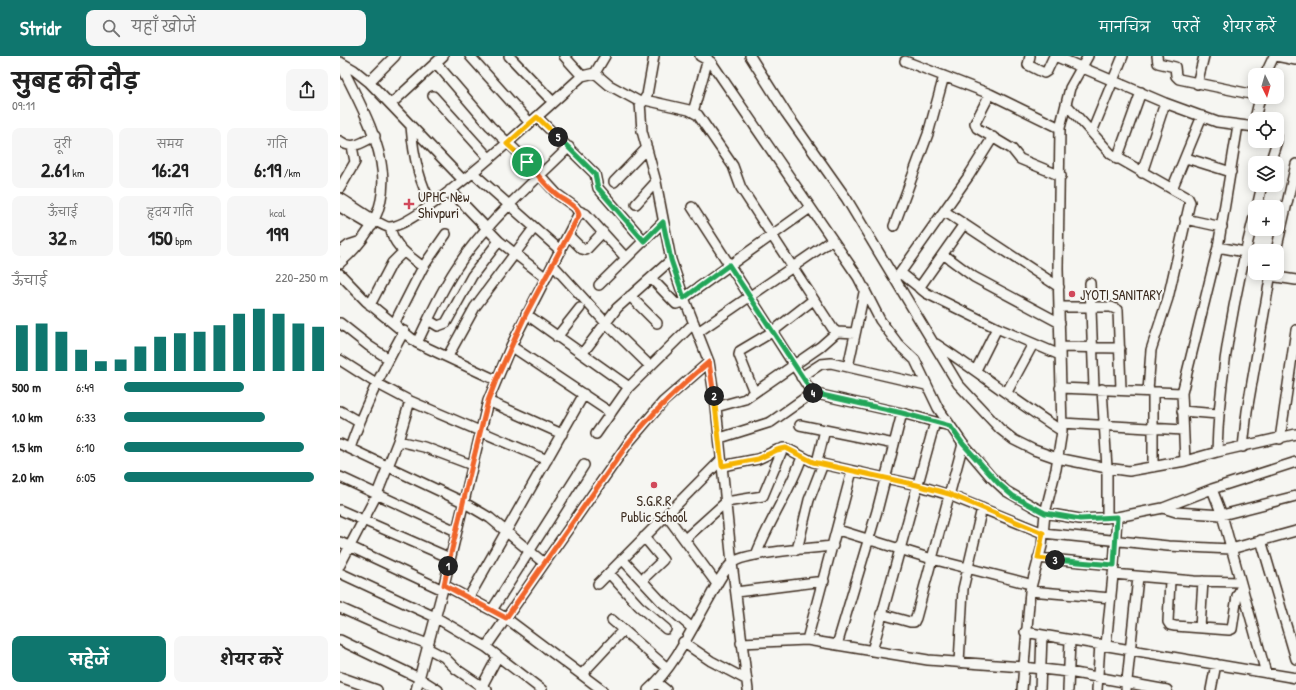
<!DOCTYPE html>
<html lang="hi">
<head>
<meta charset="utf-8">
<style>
  :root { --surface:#fff; --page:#f6f6f6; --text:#222; --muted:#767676; --accent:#0f766e }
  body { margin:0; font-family:"Patrick Hand","Playpen Sans Deva",sans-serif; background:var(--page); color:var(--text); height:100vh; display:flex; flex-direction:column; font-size:15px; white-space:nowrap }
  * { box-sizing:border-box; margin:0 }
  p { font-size:13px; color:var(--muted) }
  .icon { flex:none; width:22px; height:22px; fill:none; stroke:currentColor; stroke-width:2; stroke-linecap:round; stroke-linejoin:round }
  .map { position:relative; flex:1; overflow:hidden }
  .drawer { display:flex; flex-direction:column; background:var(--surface); width:340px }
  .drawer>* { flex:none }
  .needle { width:26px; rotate:175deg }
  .tools { position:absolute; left:908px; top:12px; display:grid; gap:8px }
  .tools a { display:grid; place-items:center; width:36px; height:36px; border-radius:8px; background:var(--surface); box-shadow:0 2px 10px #0003; font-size:20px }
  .pin { position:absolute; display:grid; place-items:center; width:34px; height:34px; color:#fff; margin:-17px; border:2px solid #fff; border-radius:50%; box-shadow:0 1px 4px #0007 }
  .km { position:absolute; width:20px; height:20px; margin:-10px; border-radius:50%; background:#222; color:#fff; font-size:11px; line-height:20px; text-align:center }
  .round { display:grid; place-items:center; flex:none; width:42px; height:42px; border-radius:8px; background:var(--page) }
  .headline { display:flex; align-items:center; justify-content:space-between; height:68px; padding:0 12px }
  h1 { font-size:22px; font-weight:700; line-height:30px }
  .stats { display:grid; grid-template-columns:repeat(3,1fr); gap:6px; height:68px; padding:4px 12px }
  .stats div { display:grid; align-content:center; border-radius:8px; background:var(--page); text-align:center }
  .stats b { font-size:20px; font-weight:700 }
  .stats small { font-size:11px; font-weight:400 }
  .stats p { font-size:11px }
  .chart { height:112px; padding:8px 12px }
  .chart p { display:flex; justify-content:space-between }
  .chart svg { width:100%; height:72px; margin-top:4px; stroke:var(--accent); stroke-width:6 }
  .cta { display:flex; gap:8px; margin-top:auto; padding:8px 12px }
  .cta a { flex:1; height:46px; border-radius:8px; background:var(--accent); color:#fff; font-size:16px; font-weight:700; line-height:46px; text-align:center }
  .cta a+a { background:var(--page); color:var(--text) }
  ul { padding:0 12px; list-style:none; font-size:13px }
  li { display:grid; grid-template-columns:64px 48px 1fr; align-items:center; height:30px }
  li i { height:10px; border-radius:5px; background:var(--accent) }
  header { display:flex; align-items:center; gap:24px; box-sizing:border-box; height:56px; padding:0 20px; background:var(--accent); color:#fff }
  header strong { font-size:19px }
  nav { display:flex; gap:22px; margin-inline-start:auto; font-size:14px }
  .search { width:280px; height:36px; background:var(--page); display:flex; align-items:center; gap:10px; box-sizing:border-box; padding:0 14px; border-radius:8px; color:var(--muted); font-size:15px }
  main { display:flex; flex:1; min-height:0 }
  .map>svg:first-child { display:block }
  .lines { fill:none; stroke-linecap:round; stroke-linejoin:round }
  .minor-casing { stroke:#3b2a1e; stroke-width:12 }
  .minor { stroke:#f6f6f2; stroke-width:9 }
  .split-1-casing { stroke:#fff; stroke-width:8 }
  .split-2-casing { stroke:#fff; stroke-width:8 }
  .split-3-casing { stroke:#fff; stroke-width:8 }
  .split-4-casing { stroke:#fff; stroke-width:8 }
  .split-5-casing { stroke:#fff; stroke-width:8 }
  .split-6-casing { stroke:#fff; stroke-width:8 }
  .split-1 { stroke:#f0652b; stroke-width:5 }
  .split-2 { stroke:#f0652b; stroke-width:5 }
  .split-3 { stroke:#f5b400; stroke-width:5 }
  .split-4 { stroke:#22a559; stroke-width:5 }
  .split-5 { stroke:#22a559; stroke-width:5 }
  .split-6 { stroke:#f5b400; stroke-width:5 }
  .poi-dot { fill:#d1495b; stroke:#f6f6f2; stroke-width:1.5 }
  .labels { text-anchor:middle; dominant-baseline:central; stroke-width:4; stroke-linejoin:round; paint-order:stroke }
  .poi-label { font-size:14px; fill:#3b2a1e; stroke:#f6f6f2; text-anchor:start }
</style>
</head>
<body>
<header>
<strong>Stridr</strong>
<div class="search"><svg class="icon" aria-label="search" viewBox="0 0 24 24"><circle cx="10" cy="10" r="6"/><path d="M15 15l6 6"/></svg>यहाँ खोजें</div>
<nav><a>मानचित्र</a><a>परतें</a><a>शेयर करें</a></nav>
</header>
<main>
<section class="drawer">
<div class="headline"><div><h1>सुबह की दौड़</h1><p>09:11</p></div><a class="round"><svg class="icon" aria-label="share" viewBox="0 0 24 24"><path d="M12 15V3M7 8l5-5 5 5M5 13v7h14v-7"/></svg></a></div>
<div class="stats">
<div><p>दूरी</p><b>2.61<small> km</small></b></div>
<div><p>समय</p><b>16:29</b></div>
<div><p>गति</p><b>6:19<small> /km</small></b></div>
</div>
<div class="stats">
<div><p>ऊँचाई</p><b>32<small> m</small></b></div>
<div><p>हृदय गति</p><b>150<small> bpm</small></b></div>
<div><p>kcal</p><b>199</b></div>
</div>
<div class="chart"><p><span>ऊँचाई</span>220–250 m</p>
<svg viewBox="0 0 160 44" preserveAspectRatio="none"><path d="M5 44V16M15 44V15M25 44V20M35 44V31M45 44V38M55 44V37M65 44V29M75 44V23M85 44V21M95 44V20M105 44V16M115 44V9M125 44V6M135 44V9M145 44V15M155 44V17"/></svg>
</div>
<ul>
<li><b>500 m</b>6:49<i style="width:59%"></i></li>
<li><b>1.0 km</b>6:33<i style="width:69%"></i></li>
<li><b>1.5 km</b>6:10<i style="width:88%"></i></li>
<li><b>2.0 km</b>6:05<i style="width:93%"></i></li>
</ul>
<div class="cta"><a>सहेजें</a><a>शेयर करें</a></div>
</section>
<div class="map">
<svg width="956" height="634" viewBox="0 0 956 634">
  <rect width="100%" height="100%" fill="#f6f6f2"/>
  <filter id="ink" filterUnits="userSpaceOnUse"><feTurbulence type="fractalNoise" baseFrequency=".025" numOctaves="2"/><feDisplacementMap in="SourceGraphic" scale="8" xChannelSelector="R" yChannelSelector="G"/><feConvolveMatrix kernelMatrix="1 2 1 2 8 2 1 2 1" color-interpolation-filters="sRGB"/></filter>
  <g filter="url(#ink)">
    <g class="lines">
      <g class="minor-casing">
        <path id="minor" d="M 130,0 L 190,67
          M 169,0 L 213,46
          M 224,0 L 242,20
          M 360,0 L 371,6 L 518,221 L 540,264 L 558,288 L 575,304 L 598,352 L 623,388 L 651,421 L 666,435 L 705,457 L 740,463 L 777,461 L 823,452 L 872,433 L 956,406
          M 410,0 L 446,57 L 506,142 L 618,328 L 660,373 L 674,384 L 694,394 L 717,402 L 767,412 L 789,415 L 845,405 L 877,396 L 956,378
          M 690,0 L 688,9 L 704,17 L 707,15 L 714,0
          M 715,0 L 825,47 L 877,66 L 915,71
          M 817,0 L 818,7 L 835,11 L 836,20 L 839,23 L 915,39
          M 936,0 L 956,4
          M 565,5 L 650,38 L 720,72
          M 0,6 L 14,14 L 29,26 L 123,124
          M 0,7 C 36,80 75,142 0,207
          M 255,17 L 265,0
          M 925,19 L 934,0
          M 29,26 L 55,0
          M 857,28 L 864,0
          M 650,38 L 635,67 L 637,72 L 672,93 L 680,103 L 721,120
          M 93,40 L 149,102
          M 305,44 L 349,54 L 358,59 L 393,110 L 401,132 L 493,273 L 497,276 L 515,277
          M 302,47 L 307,39 L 314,0
          M 51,48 L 103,0
          M 726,48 L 771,98 L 848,142 L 850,146 L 828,242 L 811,294 L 808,335
          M 353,56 L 368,3
          M 197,61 L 255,118 L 258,132 L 304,185
          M 915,63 L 920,41
          M 71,70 C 73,96 78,125 92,148
          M 752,76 L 783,0
          M 0,85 C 13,95 22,86 35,80
          M 846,102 L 891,116
          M 777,103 L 801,36
          M 930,107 L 937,85 L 937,80
          M 133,117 L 221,195
          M 802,117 L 825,47
          M 274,126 L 307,92
          M 0,132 L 15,106 L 12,90
          M 832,133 L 862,60
          M 110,134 L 159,185 L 206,222
          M 0,142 C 9,147 42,171 49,171 C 79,172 213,46 242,20 L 255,17 L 269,29 L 300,46 L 302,75 L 316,126 L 331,204 L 344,242 L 369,306 L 376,351 L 392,507 L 408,634
          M 296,148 L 316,126
          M 0,151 L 32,170
          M 352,151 L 472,337 L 562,357 L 610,370
          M 917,151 L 922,129
          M 239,155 L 246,158 L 286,202
          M 604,155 L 719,231
          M 845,163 L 882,171
          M 554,170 L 588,78 L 604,20
          M 50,171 C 54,191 68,199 83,211 L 54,268
          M 229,180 L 242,193 L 246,194 L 263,176
          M 878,191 L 915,198
          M 936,195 L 956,108
          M 0,196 L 9,189 L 18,186
          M 603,198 L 634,221 L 720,267
          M 213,209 L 265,266 L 310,310
          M 83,211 L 106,178
          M 561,217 L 586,237 L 657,272 L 720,299
          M 0,218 L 26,245 L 77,287 L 156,324
          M 558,220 L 628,121 L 653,81
          M 930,220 L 956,224
          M 311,222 L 336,248 L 345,246
          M 750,227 L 754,332
          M 259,229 L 323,166
          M 579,232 L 624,168
          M 290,240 L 317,267
          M 344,242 L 470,152
          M 30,249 L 52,207 L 63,196
          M 719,251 L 771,251 L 778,254 L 781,333
          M 186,258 L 289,331
          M 88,264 L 98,270 L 106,267 L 132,220 L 159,185
          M 0,267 L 29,290 L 49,303
          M 358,276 L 492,184
          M 217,281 L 240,252
          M 77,287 C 89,262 100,237 115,214 C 145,167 190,130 229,91
          M 596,288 C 639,316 679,348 722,375
          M 171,290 L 271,357
          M 720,291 L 780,292
          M 242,298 L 277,252 L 331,204
          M 108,300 L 135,251 L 194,172
          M 0,304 L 36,327 L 70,345 L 207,404
          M 508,311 L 525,232
          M 636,314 L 657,272
          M 461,321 L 481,308 L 491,307 L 586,329
          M 720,332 L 842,337
          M 762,333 L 767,412 L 767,462
          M 414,336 L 399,299 L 400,295 L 432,276 L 473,244
          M 667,336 L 693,288
          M 148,345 L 222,378
          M 376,351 L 405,343 L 480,291 L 497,276
          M 0,355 L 19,366
          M 842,355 L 878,358
          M 722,367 L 843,374
          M 460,369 L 554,388
          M 256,378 L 289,331 L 354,267
          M 380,382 L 431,366 L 472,337
          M 940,383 L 956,274
          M 58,385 L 84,391 L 132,409
          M 0,388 L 123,446 L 150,462 L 204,507
          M 903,391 L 907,355 L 931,217
          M 10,392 C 24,351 43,313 64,275
          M 877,396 C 879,316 895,235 915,157
          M 845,405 L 842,337 L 878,191 L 898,69
          M 477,406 L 485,374
          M 382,410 L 418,403 L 437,394 L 446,392 L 473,406 L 577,429 L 609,439 L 703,477 L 828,490 L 891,493 L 956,475
          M 813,411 L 813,336
          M 0,421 L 116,475
          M 872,433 L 882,459 L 926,617
          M 823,452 L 836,456 L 882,459 L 956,440
          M 0,454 L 110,502
          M 327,460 L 377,528
          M 498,474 L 592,503 L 686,527
          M 345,483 L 386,446 L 423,440 L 443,392
          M 921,484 L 956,603
          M 0,486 L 103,534
          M 457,494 L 469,444 L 483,408
          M 416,499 C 429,465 450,435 462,401
          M 698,502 L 774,509
          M 282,503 L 321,545 L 352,572
          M 0,509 L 37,438 L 58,385 L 70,345
          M 0,517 L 95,561 L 146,591 L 202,634
          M 269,517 L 299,550 L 326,573
          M 773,518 L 854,525 L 900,526
          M 302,524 L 323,504 L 304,481
          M 830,524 L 828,566 L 830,569 L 835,570 L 889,574 L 892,573 L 897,540 L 901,532
          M 258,528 L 381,404
          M 104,529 L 166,562 L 262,634
          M 690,535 L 771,542
          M 396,536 L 484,525
          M 129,541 L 244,338
          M 0,552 L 45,572 L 88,588
          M 152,554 L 244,409
          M 541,558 L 570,566 L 574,566 L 576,562 L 623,388
          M 272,564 L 327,612
          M 860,572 L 863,525
          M 685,576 L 956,622
          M 0,584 L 79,622 L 98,634
          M 467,584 L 512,415
          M 343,586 L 371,605 L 407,624
          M 401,587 L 467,584 L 588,604 L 683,611 L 729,616 L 827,634
          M 497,589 L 537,455 L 562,357
          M 766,589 L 774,509 L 777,461
          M 146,591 L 289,386 L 323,346 L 369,306
          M 87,592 L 104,601 L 116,613 L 147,634
          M 532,595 L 595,366
          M 619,607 L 623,533 L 642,452
          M 242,618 L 283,574
          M 0,621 L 37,634
          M 316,626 L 326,634
          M 76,634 L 104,529 L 148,345 L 171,290 L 239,157 L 235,151 L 217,138 L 185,103 L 150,70 L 96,7
          M 140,634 L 158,600
          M 308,634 C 333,613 354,569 370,541 C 376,530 383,515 392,507 C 405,496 474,492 493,490
          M 682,634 L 690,535 L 702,490 L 705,457 L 716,413 L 722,375 L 718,213 L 720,72 L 730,32 L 748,0
          M 700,634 L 702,579
          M 728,634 L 730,584
          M 757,634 L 760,588
          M 786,634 L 798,521
          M 871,634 L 876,608"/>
      </g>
      <use href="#minor" class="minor"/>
    </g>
  </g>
  <g class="lines" filter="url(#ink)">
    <g class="split-1-casing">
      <path id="split-1" d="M 108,510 L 132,409 L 148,345 L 156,324 L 186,258 L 239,159 C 239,151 226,145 220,141 C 207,132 197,118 187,106"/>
    </g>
    <g class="split-2-casing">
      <path id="split-2" d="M 108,510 L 104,529 L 166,562 L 289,386 C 314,355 338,332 369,306 L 374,340"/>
    </g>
    <g class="split-3-casing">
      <path id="split-3" d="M 374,340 L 382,410 L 418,403 L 437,394 L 446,392 L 473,406 L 577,429 L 609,438 L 703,477 L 698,502 L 715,504"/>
    </g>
    <g class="split-4-casing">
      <path id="split-4" d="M 473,337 L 562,357 L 610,370 L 623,388 L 659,428 L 673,440 L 705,457 L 740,463 L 777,461 L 774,509 L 715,504"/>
    </g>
    <g class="split-5-casing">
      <path id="split-5" d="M 218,81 L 255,118 L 258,132 L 304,185 L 323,166 L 331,204 L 344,242 L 389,209 L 473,337"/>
    </g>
    <g class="split-6-casing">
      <path id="split-6" d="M 187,106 L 167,88 L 197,61 L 218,81"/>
    </g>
    <use href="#split-1" class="split-1"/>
    <use href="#split-2" class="split-2"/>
    <use href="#split-3" class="split-3"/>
    <use href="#split-4" class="split-4"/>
    <use href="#split-5" class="split-5"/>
    <use href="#split-6" class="split-6"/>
  </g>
  <g class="poi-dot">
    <path d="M67 142h4v4h4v4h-4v4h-4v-4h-4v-4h4z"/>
    <circle cx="732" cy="238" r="4"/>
    <circle cx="314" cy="429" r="4"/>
  </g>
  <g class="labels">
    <g class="poi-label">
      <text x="78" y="140">UPHC New<tspan x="78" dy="16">Shivpuri</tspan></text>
      <text x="740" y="238">JYOTI SANITARY</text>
      <text x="314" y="444" text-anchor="middle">S.G.R.R<tspan x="314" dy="16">Public School</tspan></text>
    </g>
  </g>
</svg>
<div class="tools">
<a><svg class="needle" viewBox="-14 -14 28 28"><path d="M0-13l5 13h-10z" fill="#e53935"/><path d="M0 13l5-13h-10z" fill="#767676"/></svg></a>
<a><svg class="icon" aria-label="locate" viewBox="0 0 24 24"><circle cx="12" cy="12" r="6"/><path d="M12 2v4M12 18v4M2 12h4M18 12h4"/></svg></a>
<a><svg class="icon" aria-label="layers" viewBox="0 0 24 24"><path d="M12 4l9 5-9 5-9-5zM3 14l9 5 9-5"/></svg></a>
<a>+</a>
<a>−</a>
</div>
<div class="pin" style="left:187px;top:106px;background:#1e9e55"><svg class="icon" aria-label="arrive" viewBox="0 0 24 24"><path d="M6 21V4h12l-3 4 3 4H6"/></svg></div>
<b class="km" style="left:108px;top:510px">1</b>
<b class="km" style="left:374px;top:340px">2</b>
<b class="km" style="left:715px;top:504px">3</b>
<b class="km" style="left:473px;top:337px">4</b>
<b class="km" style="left:218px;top:81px">5</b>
</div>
</main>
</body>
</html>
